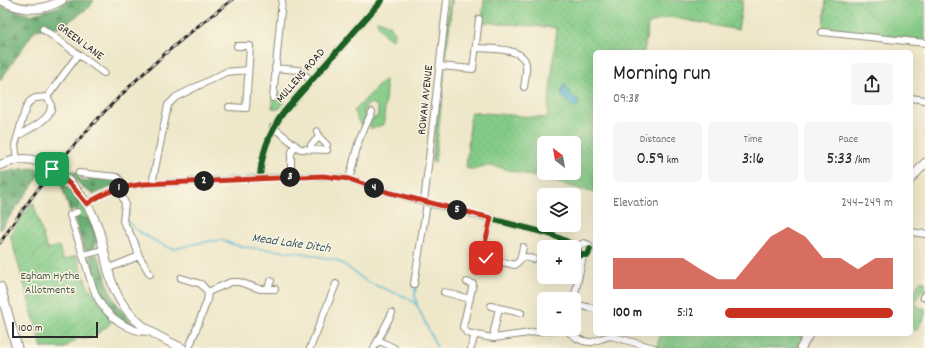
<!DOCTYPE html>
<html lang="en">
<head>
<meta charset="utf-8">
<style>
  :root { --surface:#fff; --page:#f6f6f6; --text:#202124; --muted:#757577; --accent:#c8321e }
  body { margin:0; font-family:Dekko,sans-serif; background:var(--page); color:var(--text); height:100vh; display:flex; flex-direction:column; font-size:15px; white-space:nowrap }
  * { box-sizing:border-box; margin:0 }
  p { font-size:13px; color:var(--muted) }
  .icon { flex:none; width:22px; height:22px; fill:none; stroke:currentColor; stroke-width:2; stroke-linecap:round; stroke-linejoin:round }
  .map { position:relative; flex:1; overflow:hidden }
  .sheet { position:absolute; left:593px; top:50px; width:320px; height:286px; display:flex; flex-direction:column; background:var(--surface); border-radius:6px; box-shadow:0 4px 16px #0002 }
  .sheet>* { flex:none }
  .needle { width:26px; rotate:329deg }
  .buttons { position:absolute; left:537px; top:136px; display:grid; gap:8px }
  .buttons a { display:grid; place-items:center; width:44px; height:44px; border-radius:6px; background:var(--surface); box-shadow:0 4px 16px #0002; font-size:20px }
  .scale { position:absolute; left:12px; bottom:10px; width:86px; box-sizing:border-box; padding-left:4px; border:2px solid #2b2b2b; border-top:0; font-size:11px; line-height:14px; white-space:nowrap; color:#2b2b2b; -webkit-text-stroke:3px #fcf5e5; paint-order:stroke }
  .pin { position:absolute; display:grid; place-items:center; width:34px; height:34px; color:#fff; margin:-17px; border-radius:8px; box-shadow:0 2px 6px #0006 }
  .km { position:absolute; width:20px; height:20px; margin:-10px; border-radius:50%; background:#222; color:#fff; font-size:11px; line-height:20px; text-align:center }
  .round { display:grid; place-items:center; flex:none; width:42px; height:42px; border-radius:6px; background:var(--page) }
  .head { display:flex; align-items:center; justify-content:space-between; height:68px; padding:0 20px }
  h1 { font-size:22px; font-weight:600; line-height:30px }
  .metrics { display:grid; grid-template-columns:repeat(3,1fr); gap:6px; height:68px; padding:4px 20px }
  .metrics div { display:grid; align-content:center; border-radius:6px; background:var(--page); text-align:center }
  .metrics b { font-size:17px; font-weight:600 }
  .metrics small { font-size:11px; font-weight:400 }
  .metrics p { font-size:11px }
  .chart { height:112px; padding:8px 20px }
  .chart p { display:flex; justify-content:space-between }
  .chart svg { width:100%; height:72px; margin-top:4px; fill:var(--accent); opacity:.7 }
  ul { padding:0 20px; list-style:none; font-size:13px }
  li { display:grid; grid-template-columns:64px 48px 1fr; align-items:center; height:30px }
  li i { height:10px; border-radius:5px; background:var(--accent) }
  .map>svg:first-child { display:block }
  .grass { fill:#84cb87; stroke:#587b59 }
  .forest { fill:url(#forest-firs); stroke:#4b6d50 }
  .park { fill:url(#park-dots); stroke:#587b59; fill-rule:evenodd }
  .garden { fill:url(#garden-furrows); stroke:#587b59 }
  .water { fill:url(#water-ripples); stroke:#3e707e }
  .lines { fill:none; stroke-linecap:round; stroke-linejoin:round }
  .stream { stroke:#51b6d0; stroke-width:1.5 }
  .minor-casing { stroke:#8c897a; stroke-width:8 }
  .major-casing { stroke:#8c897a; stroke-width:10 }
  .highway-casing { stroke:#8c897a; stroke-width:11 }
  .minor { stroke:#fff; stroke-width:6 }
  .major { stroke:#fff; stroke-width:8 }
  .highway { stroke:#fff; stroke-width:9 }
  .rail-casing { stroke:#2b2b2b; stroke-width:3 }
  .rail { stroke:#fcf5e5; stroke-width:1.5; stroke-dasharray:4.5; stroke-linecap:butt }
  .cycleway-casing { stroke:#fcf5e5; stroke-width:8 }
  .cycleway { stroke:#1b5e20; stroke-width:6 }
  .route-casing { stroke:#fff; stroke-width:8 }
  .route { stroke:#c8321e; stroke-width:5 }
  .labels { text-anchor:middle; dominant-baseline:central; stroke-width:3; stroke-linejoin:round; paint-order:stroke }
  .street-label { font-size:12px; fill:#2b2b2b; stroke:#fcf5e5 }
  .park-label { font-size:12px; fill:#465b47; stroke:#fcf5e5 }
  .water-label { font-size:13px; font-style:italic; fill:#385c65; stroke:#fcf5e5 }
</style>
</head>
<body>
<div class="map">
<svg width="925" height="348" viewBox="0 0 925 348">
  <defs>
    <pattern id="forest-firs" width="22" height="20" patternUnits="userSpaceOnUse"><rect width="22" height="20" fill="#6baf74"/><path d="M5 1l3.5 6h-7zM16 11l3.5 6h-7z" fill="#588f5f"/></pattern>
    <pattern id="park-dots" width="8" height="8" patternUnits="userSpaceOnUse"><rect width="8" height="8" fill="#84cb87"/><path d="M2 2h.1M6 6h.1" fill="none" stroke="#72ae75" stroke-width="1.8" stroke-linecap="round"/></pattern>
    <pattern id="garden-furrows" width="10" height="10" patternUnits="userSpaceOnUse"><rect width="10" height="10" fill="#84cb87"/><path d="M-1 1l2-2M0 10L10 0M9 11l2-2" fill="none" stroke="#72ae75"/></pattern>
    <pattern id="water-ripples" width="26" height="14" patternUnits="userSpaceOnUse"><rect width="26" height="14" fill="#51b6d0"/><path d="M2 4q2-2 4 0t4 0M15 11q2-2 4 0t4 0" fill="none" stroke="#4394a9"/></pattern>
  </defs>
  <rect width="100%" height="100%" fill="#fcf5e5"/>
  <filter id="ink" filterUnits="userSpaceOnUse"><feTurbulence type="fractalNoise" baseFrequency=".025" numOctaves="2"/><feDisplacementMap in="SourceGraphic" scale="8" xChannelSelector="R" yChannelSelector="G"/><feConvolveMatrix kernelMatrix="1 2 1 2 8 2 1 2 1" color-interpolation-filters="sRGB"/></filter>
  <filter id="wash" filterUnits="userSpaceOnUse"><feTurbulence type="fractalNoise" baseFrequency=".012" numOctaves="4" result="noise"/><feDisplacementMap in="SourceGraphic" scale="16" xChannelSelector="R" yChannelSelector="G"/><feGaussianBlur stdDeviation="0.9" result="paint"/><feColorMatrix in="noise" values="0 0 0 0 0 0 0 0 0 0 0 0 0 0 0 0 0 1.4 0 .05"/><feComposite in="paint" operator="in"/></filter>
  <g filter="url(#wash)">
    <rect width="100%" height="100%" fill="#eee7c9"/>
    <path class="grass" d="M 449,0 L 452,0 L 446,61 L 443,57 Z
      M 377,20 C 385,22 391,25 394,32 L 393,40 C 385,37 378,28 377,20 Z
      M 445,71 L 435,162 L 432,162 L 432,160 L 441,78 Z
      M 385,80 L 386,85 L 384,124 L 371,129 L 369,123 L 372,119 L 378,116 L 378,107 L 372,103 L 367,105 L 364,109 L 366,118 L 363,124 L 360,125 L 354,111 L 382,82 Z
      M 274,92 L 281,93 L 281,101 L 285,102 L 279,109 L 272,108 Z
      M 77,198 C 87,208 100,236 95,249 L 90,250 L 95,235 L 88,220 L 79,219 L 76,210 L 78,207 Z
      M 921,280 L 925,282 L 925,290 L 920,293 L 915,302 C 918,306 920,309 925,308 L 925,315 L 916,331 L 911,328 L 911,297 Z"/>
    <path class="forest" d="M 68,0 L 94,0 L 90,7 L 62,26 L 35,30 L 0,81 L 0,6 L 30,15 L 58,7 Z
      M 32,168 L 43,171 L 0,230 L 0,171 L 1,171 L 2,173 L 20,169 Z
      M 71,171 L 77,172 L 78,176 L 82,181 L 88,182 L 90,177 L 115,180 L 117,182 L 116,185 L 94,194 L 86,190 L 70,175 Z
      M 61,184 L 64,184 C 72,192 88,206 70,212 Z
      M 74,218 L 88,219 C 94,232 99,238 90,250 L 85,250 Z
      M 92,255 L 97,255 C 104,265 105,277 109,288 C 114,302 124,315 134,325 L 132,327 C 127,324 122,322 118,319 C 101,305 94,279 87,259 Z"/>
    <path class="park" d="M 484,0 L 743,0 L 738,30 L 670,17 L 661,19 L 648,25 L 644,52 L 595,52 L 595,193 L 494,166 L 483,166 L 474,170 L 466,168 L 471,112 L 547,118 L 557,28 L 482,22 ZM 544,143 L 574,143 L 574,173 L 544,173 Z
      M 826,0 L 925,0 L 925,40 L 823,28 Z
      M 660,334 L 804,334 L 796,348 L 662,348 L 657,347 Z"/>
    <path class="garden" d="M 33,202 L 47,249 L 59,246 L 63,260 L 76,256 L 88,286 L 113,320 C 109,326 92,339 85,339 C 83,339 81,339 78,338 L 65,348 L 42,348 L 10,235 Z"/>
    <path class="water" d="M 564,84 L 565,84 L 566,90 L 569,91 L 571,97 L 579,100 C 579,103 578,107 574,108 L 561,95 Z"/>
    <g class="lines">
      <path class="stream" d="M 129,207 L 129,215 L 126,218 C 128,228 164,247 174,249 L 203,242 L 221,240 L 232,244 L 243,247 L 302,253 L 336,260 L 345,265 L 367,282 L 406,297 L 417,305 L 437,348
        M 416,285 L 415,295 L 417,305"/>
    </g>
  </g>
  <g filter="url(#ink)">
    <g class="lines">
      <g class="minor-casing">
        <path id="minor" d="M 43,29 L 104,73
          M 822,32 L 925,43
          M 476,48 C 488,49 525,47 526,65 C 527,72 525,80 524,87
          M 440,66 L 473,69 L 479,19
          M 275,68 L 298,70 L 311,80
          M 47,97 L 78,55
          M 273,98 L 282,0
          M 911,98 L 925,100
          M 229,107 L 246,108 L 250,46 L 237,46
          M 273,127 L 300,149 L 327,150
          M 317,131 L 319,137 L 327,145
          M 19,135 C 31,128 62,115 47,97
          M 311,149 L 311,145 L 319,137
          M 17,160 L 15,145 L 25,110 L 29,102 L 35,98 L 47,97
          M 79,173 L 117,177 L 120,180 L 123,187
          M 291,173 L 291,154 L 295,145
          M 260,178 C 261,153 269,133 283,113 L 382,0
          M 349,179 L 359,140 L 372,112
          M 152,184 L 168,105 L 176,97 L 226,72 L 248,70
          M 424,202 L 447,0
          M 87,204 C 106,191 121,187 145,184 L 301,176 L 336,177 L 349,179 L 373,188 L 427,203 L 546,233 C 558,237 568,241 578,248 L 579,253 L 582,255 L 588,255 L 590,249
          M 77,212 L 70,215 C 74,228 79,242 83,256 C 88,270 91,286 98,299 C 108,317 130,333 150,332
          M 491,218 L 483,252 L 486,258 L 515,265 L 520,260 L 523,247
          M 911,232 L 925,234
          M 578,248 L 580,245 L 584,243 L 589,245 L 590,249
          M 83,255 L 103,250
          M 139,256 L 150,274
          M 521,256 L 533,259
          M 107,269 L 139,256 L 134,241 L 123,221 L 125,203 L 122,196
          M 181,278 L 201,284 L 208,292 L 207,301 L 189,348
          M 467,282 L 473,284 L 463,327 L 467,333 L 487,337 L 494,338 L 557,329
          M 414,284 L 427,203
          M 267,289 L 271,281
          M 208,292 L 231,282 L 239,282 L 260,289 L 275,289
          M 444,292 L 470,299
          M 923,297 L 925,295
          M 574,299 L 583,256
          M 574,304 L 595,309
          M 491,306 L 499,308
          M 566,329 C 572,336 582,343 592,342 C 599,340 604,337 611,336 L 654,348
          M 494,338 L 494,331 L 499,308 L 521,313
          M 378,340 L 394,348
          M 310,348 L 336,284
          M 374,348 L 392,313
          M 471,348 L 475,334"/>
      </g>
      <g class="major-casing">
        <path id="major" d="M 1,0 C 21,11 42,12 62,0
          M 0,165 C 8,162 16,159 24,159 C 58,160 86,196 97,225 C 107,252 106,282 124,306 C 138,327 160,338 182,348
          M 911,179 L 925,163
          M 801,348 L 809,334"/>
      </g>
      <g class="highway-casing">
        <path id="highway" d="M 0,287 L 17,348"/>
      </g>
      <use href="#minor" class="minor"/>
      <use href="#major" class="major"/>
      <use href="#highway" class="highway"/>
      <g class="rail-casing">
        <path id="rail" d="M 0,243 C 61,149 142,66 232,0"/>
      </g>
      <use href="#rail" class="rail"/>
      <g class="cycleway-casing">
        <path id="cycleway" d="M 260,178 C 261,153 269,133 283,113 L 382,0
          M 87,204 C 106,191 121,187 145,184 L 301,176 L 336,177 L 349,179 L 373,188 L 427,203 L 546,233 C 558,237 568,241 578,248 L 579,253 L 582,255 L 588,255 L 590,249"/>
      </g>
      <use href="#cycleway" class="cycleway"/>
    </g>
  </g>
  <g class="lines" filter="url(#ink)">
    <g class="route-casing">
      <path id="route" d="M 52,169 L 73,187 L 87,204 C 106,191 121,187 144,184 L 323,176 L 349,179 L 387,192 L 491,218 L 483,252 L 486,258"/>
    </g>
    <use href="#route" class="route"/>
  </g>
  <g class="labels">
    <g class="street-label">
      <text transform="translate(80 42) rotate(36)">GREEN LANE</text>
      <text transform="translate(301 76) rotate(-49)">MULLENS ROAD</text>
      <text transform="translate(426 100) rotate(-84)">ROWAN AVENUE</text>
    </g>
    <g class="park-label">
      <text x="50" y="276">Egham Hythe<tspan x="50" dy="14">Allotments</tspan></text>
    </g>
    <g class="water-label">
      <text transform="translate(291 244) rotate(8)">Mead Lake Ditch</text>
    </g>
  </g>
</svg>
<div class="buttons">
<a><svg class="needle" viewBox="-14 -14 28 28"><path d="M0-13l5 13h-10z" fill="#e53935"/><path d="M0 13l5-13h-10z" fill="#757577"/></svg></a>
<a><svg class="icon" aria-label="layers" viewBox="0 0 24 24"><path d="M12 4l9 5-9 5-9-5zM3 14l9 5 9-5"/></svg></a>
<a>+</a>
<a>−</a>
</div>
<div class="scale">100 m</div>
<div class="pin" style="left:52px;top:169px;background:#1e9e55"><svg class="icon" aria-label="arrive" viewBox="0 0 24 24"><path d="M6 21V4h12l-3 4 3 4H6"/></svg></div>
<div class="pin" style="left:486px;top:258px;background:#d93025"><svg class="icon" aria-label="check" viewBox="0 0 24 24"><path d="M5 12l5 5 9-10"/></svg></div>
<b class="km" style="left:119px;top:188px">1</b>
<b class="km" style="left:204px;top:181px">2</b>
<b class="km" style="left:290px;top:177px">3</b>
<b class="km" style="left:374px;top:188px">4</b>
<b class="km" style="left:457px;top:210px">5</b>
<section class="sheet">
<div class="head"><div><h1>Morning run</h1><p>09:38</p></div><a class="round"><svg class="icon" aria-label="share" viewBox="0 0 24 24"><path d="M12 15V3M7 8l5-5 5 5M5 13v7h14v-7"/></svg></a></div>
<div class="metrics">
<div><p>Distance</p><b>0.59<small> km</small></b></div>
<div><p>Time</p><b>3:16</b></div>
<div><p>Pace</p><b>5:33<small> /km</small></b></div>
</div>
<div class="chart"><p><span>Elevation</span>244–249 m</p>
<svg viewBox="0 0 160 44" preserveAspectRatio="none"><path d="M0 44V25L10 25L20 25L30 25L40 25L50 32L60 38L70 38L80 25L90 12L100 6L110 12L120 25L130 25L140 32L150 25L160 25V44z"/></svg>
</div>
<ul>
<li><b>100 m</b>5:12<i style="width:100%"></i></li>
</ul>
</section>
</div>
</body>
</html>
